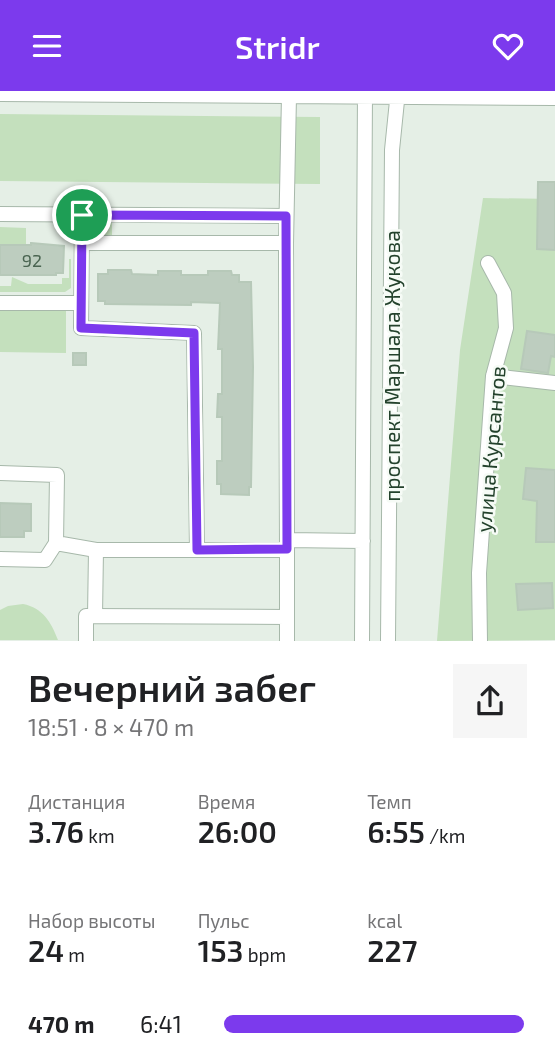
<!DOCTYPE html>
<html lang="ru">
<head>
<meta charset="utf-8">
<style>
  :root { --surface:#fff; --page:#f6f6f6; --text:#202124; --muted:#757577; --accent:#7c3aed }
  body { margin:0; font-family:"Exo 2",sans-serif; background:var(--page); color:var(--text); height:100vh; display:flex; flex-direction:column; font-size:26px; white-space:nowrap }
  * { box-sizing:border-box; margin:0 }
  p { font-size:23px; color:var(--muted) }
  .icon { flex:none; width:38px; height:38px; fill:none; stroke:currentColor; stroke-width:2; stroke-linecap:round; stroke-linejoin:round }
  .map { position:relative; height:550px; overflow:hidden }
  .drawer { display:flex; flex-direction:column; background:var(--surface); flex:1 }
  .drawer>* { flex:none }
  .pin { position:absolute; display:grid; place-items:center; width:60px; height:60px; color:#fff; margin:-30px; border:4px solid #fff; border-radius:50%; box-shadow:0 2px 7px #0007 }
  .round { display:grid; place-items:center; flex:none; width:74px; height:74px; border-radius:0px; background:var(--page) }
  .headline { display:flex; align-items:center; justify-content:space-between; height:119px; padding:0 28px }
  h1 { font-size:38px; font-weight:600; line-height:52px }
  .stats { display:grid; grid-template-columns:repeat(3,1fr); gap:10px; height:119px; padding:7px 28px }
  .stats div { display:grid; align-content:center }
  .stats b { font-size:30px; font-weight:600 }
  .stats small { font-size:19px; font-weight:400 }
  .stats p { font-size:19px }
  ul { padding:0 28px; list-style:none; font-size:23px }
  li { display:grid; grid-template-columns:112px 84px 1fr; align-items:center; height:52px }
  li i { height:18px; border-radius:9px; background:var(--accent) }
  header { display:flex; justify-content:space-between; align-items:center; height:91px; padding:0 28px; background:var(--accent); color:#fff; font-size:32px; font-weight:600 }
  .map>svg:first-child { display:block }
  .green { fill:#c4e0bd }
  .building { fill:#bdcdbf; stroke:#b7c9b9; stroke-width:2 }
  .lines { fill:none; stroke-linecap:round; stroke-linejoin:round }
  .minor-casing { stroke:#a7b8aa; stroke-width:16 }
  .minor { stroke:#fff; stroke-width:14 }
  .route-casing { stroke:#fff; stroke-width:14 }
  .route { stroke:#7c3aed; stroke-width:9 }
  .labels { text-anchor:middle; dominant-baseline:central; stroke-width:5; stroke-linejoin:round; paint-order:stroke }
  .number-label { font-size:18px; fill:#4a6551 }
  .street-label { font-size:21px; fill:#23422c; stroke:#f6fbf6 }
</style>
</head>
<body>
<header><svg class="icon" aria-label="menu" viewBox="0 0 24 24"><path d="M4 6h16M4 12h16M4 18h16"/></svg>Stridr<svg class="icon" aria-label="heart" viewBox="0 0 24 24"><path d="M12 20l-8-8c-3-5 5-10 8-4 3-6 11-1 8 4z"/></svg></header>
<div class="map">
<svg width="555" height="550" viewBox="0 0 555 550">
  <rect width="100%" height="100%" fill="#e5efe6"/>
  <path class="green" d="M 0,23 L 320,26 L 320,93 L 0,90 Z
    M 483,107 L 555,108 L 555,549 L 437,550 L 460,259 Z
    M 86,130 L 112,131 L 112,145 L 86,145 Z
    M 0,136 L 26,137 L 26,153 L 0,153 Z
    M 69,168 L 71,168 L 71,197 L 65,201 L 0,201 L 0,195 L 11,195 L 12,186 L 28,193 L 62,193 L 62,187 L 69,187 Z
    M 0,220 L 66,220 L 66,262 L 0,261 Z
    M 23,513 C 43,517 51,531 58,549 L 0,549 L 0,519 L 8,515 Z"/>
  <path class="building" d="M 538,91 L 555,91 L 555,159 L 537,158 Z
    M 31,152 L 64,155 L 63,182 L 56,182 L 56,184 L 0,184 L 0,154 L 31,154 Z
    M 108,179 L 131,179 L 132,183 L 158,184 L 158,180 L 181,180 L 181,184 L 208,184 L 208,180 L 231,180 L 232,184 L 239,184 L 239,191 L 251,191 L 253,276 L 251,396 L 249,396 L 249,404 L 221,403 L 221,393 L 217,393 L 217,370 L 222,370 L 222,326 L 217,326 L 218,303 L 222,303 L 222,258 L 218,258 L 220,212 L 191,211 L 191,214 L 105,213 L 105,210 L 98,210 L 98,183 L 108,183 Z
    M 527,240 L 555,244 L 555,266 L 551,265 L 548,282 L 521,278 Z
    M 73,262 L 86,262 L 86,274 L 73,274 Z
    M 526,377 L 555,379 L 555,451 L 536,451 L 537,410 L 523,408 Z
    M 0,412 L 31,413 L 31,440 L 24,440 L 24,446 L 0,446 Z
    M 552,492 L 553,517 L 518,519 L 516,493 Z"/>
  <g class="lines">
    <g class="minor-casing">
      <path id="minor" d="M 0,3 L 555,7
        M 0,123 L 286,125
        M 82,152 L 286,152 L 287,459 L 197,459 L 194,242 L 81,237 L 82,124
        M 286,152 L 289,5
        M 0,212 L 81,212
        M 493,285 L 555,292
        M 0,382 L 57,384 L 56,452 L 96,459 L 197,459
        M 287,449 L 363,450
        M 0,468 L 45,469 L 56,452
        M 95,525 L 96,459
        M 86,550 L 86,525 L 287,526
        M 287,550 L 287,459
        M 362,550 L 365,0
        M 388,550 L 392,59 L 398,0
        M 480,550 L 479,482 L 493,285 L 506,237 L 504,202 L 488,172"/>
    </g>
    <use href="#minor" class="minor"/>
  </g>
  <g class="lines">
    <g class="route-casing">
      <path id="route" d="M 82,124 L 286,125 L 287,458 L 197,459 L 194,242 L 81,237 Z"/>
    </g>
    <use href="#route" class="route"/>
  </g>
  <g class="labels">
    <g class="number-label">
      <text x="32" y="169">92</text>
    </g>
    <g class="street-label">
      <text transform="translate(391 275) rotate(-90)">проспект Маршала Жукова</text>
      <text transform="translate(490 358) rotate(-85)">улица Курсантов</text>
    </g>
  </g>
</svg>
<div class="pin" style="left:82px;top:124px;background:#1e9e55"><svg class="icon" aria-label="arrive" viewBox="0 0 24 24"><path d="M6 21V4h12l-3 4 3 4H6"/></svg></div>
</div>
<section class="drawer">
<div class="headline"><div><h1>Вечерний забег</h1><p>18:51 · 8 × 470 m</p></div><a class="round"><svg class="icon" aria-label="share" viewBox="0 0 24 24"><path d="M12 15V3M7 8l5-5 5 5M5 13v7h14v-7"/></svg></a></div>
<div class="stats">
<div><p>Дистанция</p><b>3.76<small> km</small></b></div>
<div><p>Время</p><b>26:00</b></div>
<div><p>Темп</p><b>6:55<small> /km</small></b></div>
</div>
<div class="stats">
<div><p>Набор высоты</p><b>24<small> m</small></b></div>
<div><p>Пульс</p><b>153<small> bpm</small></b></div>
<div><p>kcal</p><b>227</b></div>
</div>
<ul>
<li><b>470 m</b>6:41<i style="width:99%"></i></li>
</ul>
</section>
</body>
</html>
